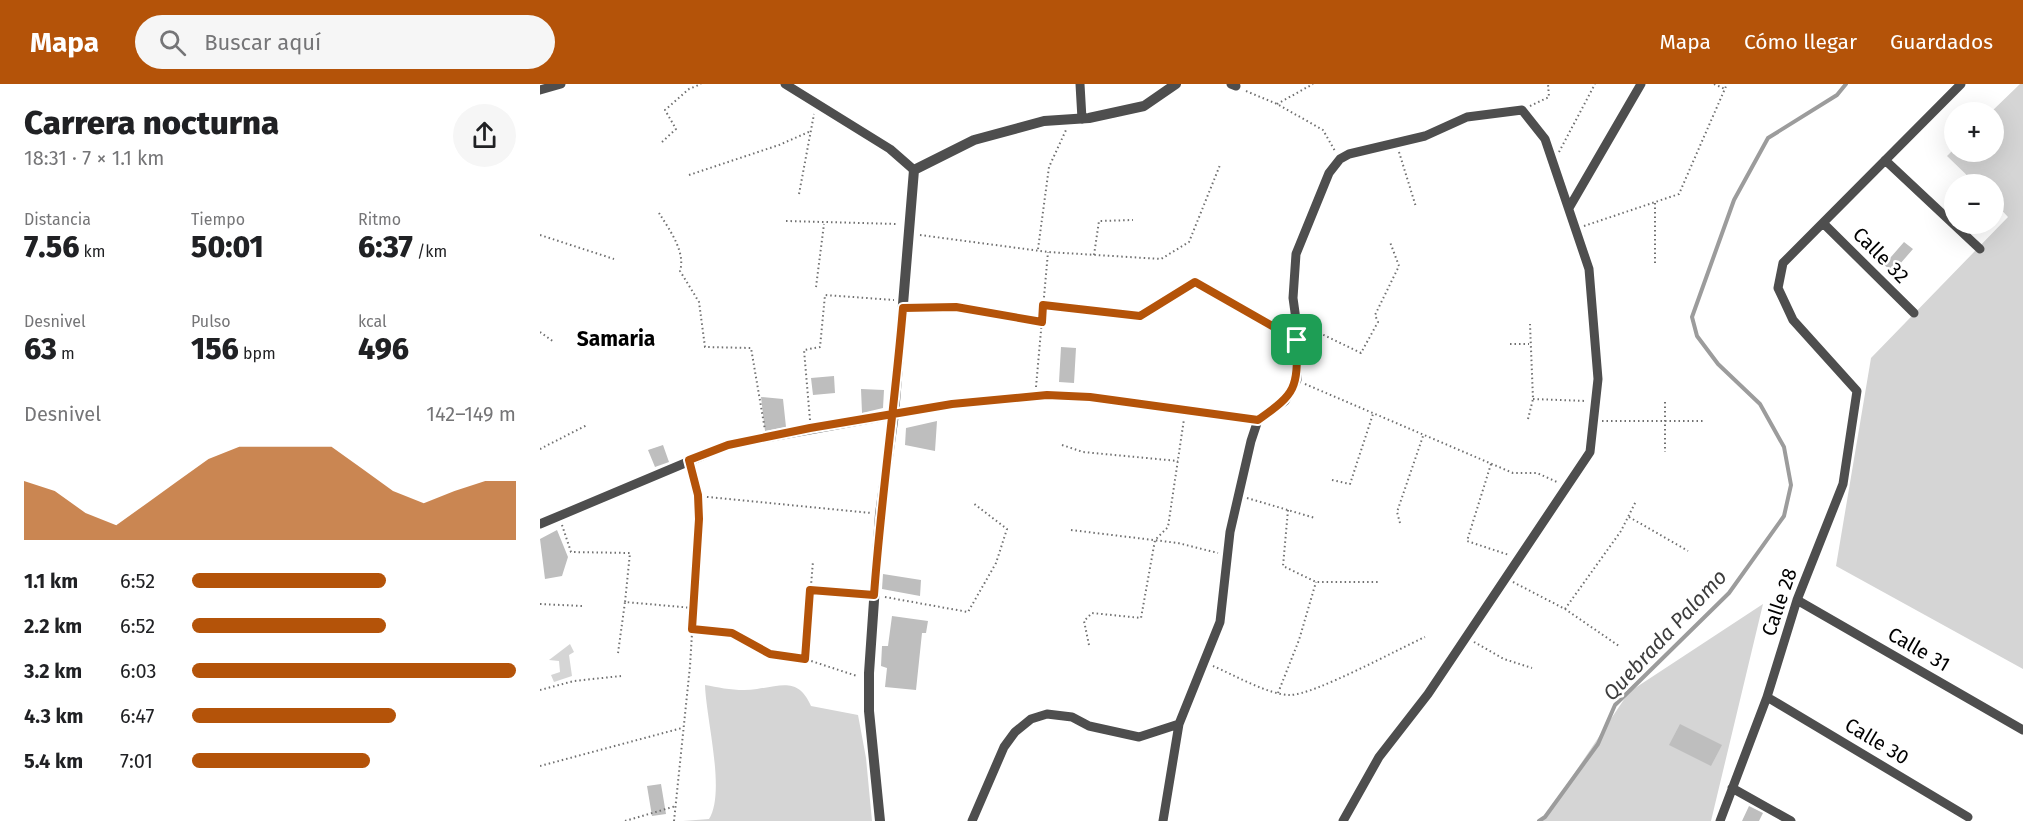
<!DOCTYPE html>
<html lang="es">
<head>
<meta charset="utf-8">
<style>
  :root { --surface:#fff; --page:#f6f6f6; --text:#202124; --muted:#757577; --accent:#b45309 }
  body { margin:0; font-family:"Fira Sans",sans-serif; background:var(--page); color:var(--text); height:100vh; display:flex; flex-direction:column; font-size:22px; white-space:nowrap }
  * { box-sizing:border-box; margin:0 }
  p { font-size:20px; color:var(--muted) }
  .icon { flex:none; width:33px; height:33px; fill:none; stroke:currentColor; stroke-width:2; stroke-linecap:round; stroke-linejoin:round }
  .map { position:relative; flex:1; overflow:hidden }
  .panel { display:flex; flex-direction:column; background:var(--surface); width:540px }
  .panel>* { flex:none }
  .controls { position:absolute; left:1404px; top:18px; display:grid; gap:12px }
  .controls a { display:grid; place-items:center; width:60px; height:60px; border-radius:50%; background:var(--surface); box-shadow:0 6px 24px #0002; font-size:30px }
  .pin { position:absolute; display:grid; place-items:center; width:51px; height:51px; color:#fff; margin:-26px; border-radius:12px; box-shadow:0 3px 9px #0006 }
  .round { display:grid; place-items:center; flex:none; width:63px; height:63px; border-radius:32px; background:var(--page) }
  .headline { display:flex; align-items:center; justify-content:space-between; height:102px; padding:0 24px }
  h1 { font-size:33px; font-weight:800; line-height:45px }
  .stats { display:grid; grid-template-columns:repeat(3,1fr); gap:9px; height:102px; padding:6px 24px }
  .stats div { display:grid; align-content:center }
  .stats b { font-size:30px; font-weight:800 }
  .stats small { font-size:16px; font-weight:400 }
  .stats p { font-size:16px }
  .chart { height:168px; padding:12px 24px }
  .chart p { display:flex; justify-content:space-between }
  .chart svg { width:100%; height:108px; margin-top:6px; fill:var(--accent); opacity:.7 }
  ul { padding:0 24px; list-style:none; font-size:20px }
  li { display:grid; grid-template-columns:96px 72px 1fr; align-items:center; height:45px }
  li i { height:15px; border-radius:8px; background:var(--accent) }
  header { display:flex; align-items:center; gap:36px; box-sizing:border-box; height:84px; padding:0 30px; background:var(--accent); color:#fff }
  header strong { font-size:28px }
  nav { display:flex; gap:33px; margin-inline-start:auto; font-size:21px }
  .search { width:420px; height:54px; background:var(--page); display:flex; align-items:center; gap:15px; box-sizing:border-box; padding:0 21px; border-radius:33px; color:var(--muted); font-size:22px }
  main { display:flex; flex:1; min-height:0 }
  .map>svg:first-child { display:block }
  .green { fill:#d5d5d5 }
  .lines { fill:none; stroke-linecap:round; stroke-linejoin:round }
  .stream { stroke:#9c9c9c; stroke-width:4 }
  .building { fill:#bebebe }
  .path { stroke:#707070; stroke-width:2; stroke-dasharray:1.5 3; stroke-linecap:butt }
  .minor { stroke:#4e4e4e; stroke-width:9 }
  .tertiary { stroke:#4e4e4e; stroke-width:10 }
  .route-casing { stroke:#fff; stroke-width:12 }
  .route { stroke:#b45309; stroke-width:8 }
  .labels { text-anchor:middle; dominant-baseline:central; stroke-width:5; stroke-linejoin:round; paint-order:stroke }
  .street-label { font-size:20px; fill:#000; stroke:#fff }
  .neighbourhood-label { font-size:21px; font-weight:bold; fill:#000; stroke:#fff }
  .water-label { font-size:21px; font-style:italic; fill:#3d3d3d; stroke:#fff }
</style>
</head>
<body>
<header>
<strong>Mapa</strong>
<div class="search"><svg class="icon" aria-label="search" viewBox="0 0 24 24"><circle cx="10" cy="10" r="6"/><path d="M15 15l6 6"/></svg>Buscar aquí</div>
<nav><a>Mapa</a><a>Cómo llegar</a><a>Guardados</a></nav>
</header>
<main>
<section class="panel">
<div class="headline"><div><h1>Carrera nocturna</h1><p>18:31 · 7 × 1.1 km</p></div><a class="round"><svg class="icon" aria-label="share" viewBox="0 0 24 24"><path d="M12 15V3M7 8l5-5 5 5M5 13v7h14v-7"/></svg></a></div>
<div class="stats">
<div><p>Distancia</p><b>7.56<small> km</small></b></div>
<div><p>Tiempo</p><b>50:01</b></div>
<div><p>Ritmo</p><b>6:37<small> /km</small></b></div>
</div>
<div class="stats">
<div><p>Desnivel</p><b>63<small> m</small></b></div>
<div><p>Pulso</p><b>156<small> bpm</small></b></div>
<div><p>kcal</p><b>496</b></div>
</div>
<div class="chart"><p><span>Desnivel</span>142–149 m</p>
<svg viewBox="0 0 160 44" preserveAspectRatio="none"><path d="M0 44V20L10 24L20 33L30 38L40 29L50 20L60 11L70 6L80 6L90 6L100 6L110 15L120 24L130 29L140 24L150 20L160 20V44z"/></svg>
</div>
<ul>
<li><b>1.1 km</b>6:52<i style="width:60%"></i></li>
<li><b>2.2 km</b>6:52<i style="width:60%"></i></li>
<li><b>3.2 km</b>6:03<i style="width:100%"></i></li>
<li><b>4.3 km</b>6:47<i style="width:63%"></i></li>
<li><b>5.4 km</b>7:01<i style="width:55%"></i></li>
</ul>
</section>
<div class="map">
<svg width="1483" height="737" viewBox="0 0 1483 737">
  <rect width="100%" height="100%" fill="#fff"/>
  <path class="green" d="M 1480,0 L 1483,0 L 1483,585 L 1296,482 L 1331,274 L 1468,133 L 1454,118 L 1454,100 L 1436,100 L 1407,72 L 1414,65 L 1414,68 L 1454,68 L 1454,28 L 1451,28 Z
    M 1223,520 L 1171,737 L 999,737 L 1005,733 L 1089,608 Z
    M 30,560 L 34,568 L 29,571 L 32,592 L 14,598 L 11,591 L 20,588 L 19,577 L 9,576 Z
    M 165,601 C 181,604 200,608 217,605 C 243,601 259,594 271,622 L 318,631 L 326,674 L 332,737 L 143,737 L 169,735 C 186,708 166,635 165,601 Z"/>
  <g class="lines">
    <path class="stream" d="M 999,737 L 1005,733 L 1058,660 L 1075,621 L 1189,509 L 1244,432 L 1251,401 L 1244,363 L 1220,320 L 1178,280 L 1157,252 L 1152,233 L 1194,116 L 1228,54 L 1297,11 L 1306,0"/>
  </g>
  <path class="building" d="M 1364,158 L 1373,165 L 1353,188 L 1344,181 Z
    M 521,263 L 536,264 L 534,299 L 519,298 Z
    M 294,292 L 295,309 L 273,311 L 271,294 Z
    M 321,305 L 344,306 L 343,324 L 322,329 Z
    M 221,313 L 243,315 L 246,343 L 225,347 Z
    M 397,337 L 395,367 L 365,361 L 366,344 Z
    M 123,361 L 129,378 L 115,383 L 108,366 Z
    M 17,446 L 28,473 L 22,492 L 5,495 L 0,455 Z
    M 343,490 L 381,496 L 380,512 L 342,505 Z
    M 352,532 L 388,537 L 386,549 L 382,549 L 376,606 L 345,603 L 347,584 L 341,582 L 342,562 L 348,562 Z
    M 1140,640 L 1182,661 L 1171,682 L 1129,661 Z
    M 121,700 L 126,730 L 112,732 L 107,702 Z
    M 1209,722 L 1223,729 L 1219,737 L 1202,737 Z"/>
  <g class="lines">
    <path class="path" d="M 1174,0 L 1185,5
      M 706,7 L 737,20 L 783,46 L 795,67
      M 737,20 L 773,0
      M 990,22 L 1009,13 L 1008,0
      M 122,58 L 136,45 L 125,26 L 149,5 L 161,0
      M 859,68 L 876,123
      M 1019,68 L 1055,0
      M 149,91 L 239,61 L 271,47
      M 259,110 L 274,30
      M 1115,119 L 1115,180
      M 119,129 C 129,145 146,168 140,187 L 159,218 L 165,263 L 211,264 L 225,346
      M 246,137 L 358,140
      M 1044,142 L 1139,110 L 1187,0
      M 0,151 L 74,175
      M 380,151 L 508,168 L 621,175 L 649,158 L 680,81
      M 498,165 L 509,83 L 526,46
      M 554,171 L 559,137 L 593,136
      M 276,203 L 284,140
      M 503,221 L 600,232 L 655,198 L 748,252
      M 372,224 L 416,223 L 502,238
      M 767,243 L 821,269 L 838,238 L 835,231 L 859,182 L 850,158
      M 0,248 L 14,258
      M 970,260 L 989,260
      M 765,300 L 973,389 L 997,389 L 1017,398
      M 496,303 L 508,168
      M 993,315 L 1046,317
      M 1125,318 L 1125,368
      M 988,335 L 993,315 L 990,240
      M 270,336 L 264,266 L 280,263 L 285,211 L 354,216
      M 1062,337 L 1163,337
      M 522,361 L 543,368 L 638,377
      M 0,365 L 47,341
      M 951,380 L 927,457 L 969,471
      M 792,396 L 810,400 L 833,330
      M 158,412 L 331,429
      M 707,414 L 775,434
      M 748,426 L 743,482 L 776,498 L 839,498
      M 1089,433 L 1148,467
      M 860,439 L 857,428 L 883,352
      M 22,441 L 31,468 L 90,469 L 85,518 L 153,524
      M 531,446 L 638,459 L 678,469
      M 973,498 L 1025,525 L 1079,562
      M 270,506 L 324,510
      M 345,513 L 428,528 L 456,479 L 467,445 L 433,419
      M 0,520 L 42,522
      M 1025,525 L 1081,447 L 1096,417
      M 152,545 L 192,548 L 230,570 L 265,575 L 317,592
      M 934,558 L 964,575 L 992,584
      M 549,561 L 544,537 L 552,529 L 601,534 L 615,456 L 628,443 L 644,335
      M 78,569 L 85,518
      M 265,575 L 273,477
      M 673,582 C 694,591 729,611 750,611 C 774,611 858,565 885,553
      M 0,606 L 34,597 L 81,592
      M 738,609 L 759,556 L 776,498
      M 0,682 L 142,644
      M 85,737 L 136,722
      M 134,737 L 150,582 L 159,435 L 158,412 L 152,388"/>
    <path class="minor" d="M 245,0 L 350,65 L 374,86
      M 540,0 L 542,35
      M 691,0 L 696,2
      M 0,6 L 21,0
      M 1345,76 L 1440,165
      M 1029,124 L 1101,0
      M 1283,139 L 1374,229
      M 0,440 L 188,361 L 412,320 L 507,311 L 551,313 L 718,336
      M 1257,516 L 1483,646
      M 1227,613 L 1428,733
      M 1192,704 L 1251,737
      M 432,737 L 464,663 L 475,648 L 491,635 L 507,630 L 532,633 L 549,642 L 599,653 L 639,640
      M 623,737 L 639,640 L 680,538 L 690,448 L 711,357 L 718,336 L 745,317 L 757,296 L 758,250 L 753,214 L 756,170 L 789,89 L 800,75 L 809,70 L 885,52 L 927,33 L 982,26 L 1005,55 L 1049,185 L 1058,295 L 1050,368 L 888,610 L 839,673 L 803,737
      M 1180,737 L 1227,613 L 1257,516 L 1303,400 L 1317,307 L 1253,236 L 1238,204 L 1243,179 L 1421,0"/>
    <path class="tertiary" d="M 340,737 L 329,627 L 329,589 L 340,430 L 354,330 L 374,86 L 434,56 L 504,37 L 549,34 L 604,22 L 636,0"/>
  </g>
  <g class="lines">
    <g class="route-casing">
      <path id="route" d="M 757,256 C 757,304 758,308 718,336 L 550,313 L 507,311 L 412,320 L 270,344 L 188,361 L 149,376 L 158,411 L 159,435 L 152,545 L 192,549 L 230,570 L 265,575 L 270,506 L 334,511 C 341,415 355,320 363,224 L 416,223 L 502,238 L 503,221 L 600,232 L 655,198 L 757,256"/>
    </g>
    <use href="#route" class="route"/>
  </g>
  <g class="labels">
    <g class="street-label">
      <text transform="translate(1341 171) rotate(45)">Calle 32</text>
      <text transform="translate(1239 518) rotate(-71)">Calle 28</text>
      <text transform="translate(1379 565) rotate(30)">Calle 31</text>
      <text transform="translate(1337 657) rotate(31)">Calle 30</text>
    </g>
    <g class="neighbourhood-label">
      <text x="76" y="255">Samaria</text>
    </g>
    <g class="water-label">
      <text transform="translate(1125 551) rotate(-47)">Quebrada Palomo</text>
    </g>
  </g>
</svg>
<div class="controls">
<a>+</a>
<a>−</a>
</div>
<div class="pin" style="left:757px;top:256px;background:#1e9e55"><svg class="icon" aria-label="arrive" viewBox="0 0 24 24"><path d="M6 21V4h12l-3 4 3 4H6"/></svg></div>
</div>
</main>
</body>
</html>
